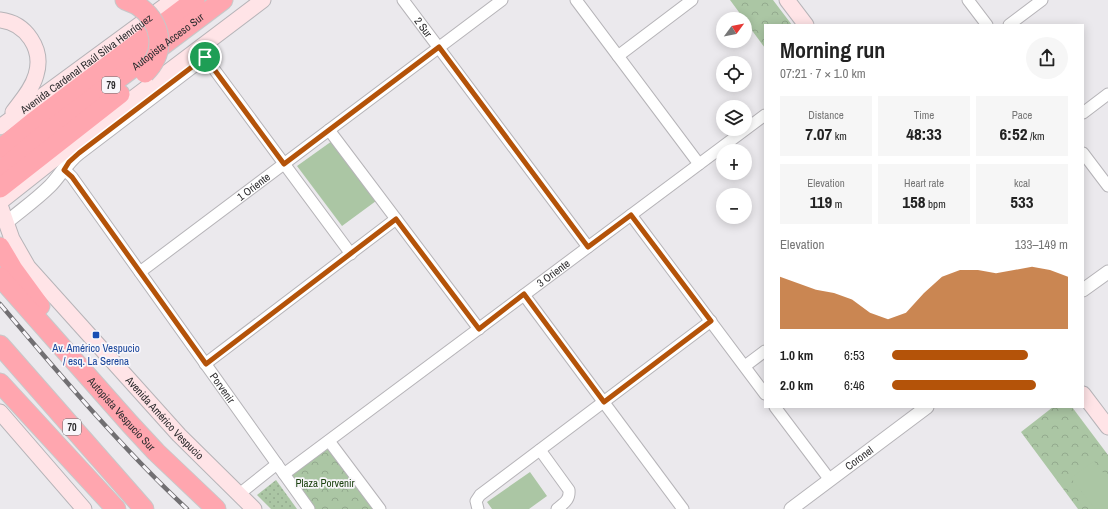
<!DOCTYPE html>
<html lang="en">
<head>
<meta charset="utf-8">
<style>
  :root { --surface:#fff; --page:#f6f6f6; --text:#222; --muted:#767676; --accent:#b45309 }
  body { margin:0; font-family:"Archivo Narrow",sans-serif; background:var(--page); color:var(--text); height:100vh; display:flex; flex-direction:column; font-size:15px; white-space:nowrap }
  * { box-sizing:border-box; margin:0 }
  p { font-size:13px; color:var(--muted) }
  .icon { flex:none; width:22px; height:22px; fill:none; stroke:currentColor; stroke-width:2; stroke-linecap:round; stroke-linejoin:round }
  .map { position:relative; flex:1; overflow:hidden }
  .panel { position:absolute; left:764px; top:24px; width:320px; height:384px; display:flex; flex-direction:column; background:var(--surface); border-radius:0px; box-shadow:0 2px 10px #0003 }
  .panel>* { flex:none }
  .needle { width:26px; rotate:58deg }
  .controls { position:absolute; left:716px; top:12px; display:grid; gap:8px }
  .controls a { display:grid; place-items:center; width:36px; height:36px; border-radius:50%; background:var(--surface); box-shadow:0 2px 10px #0003; font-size:20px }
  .pin { position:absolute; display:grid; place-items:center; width:34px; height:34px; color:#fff; margin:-17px; border:2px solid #fff; border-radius:50%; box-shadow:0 1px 4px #0007 }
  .round { display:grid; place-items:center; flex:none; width:42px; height:42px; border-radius:21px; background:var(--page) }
  .headline { display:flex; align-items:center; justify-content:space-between; height:68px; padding:0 16px }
  h1 { font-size:22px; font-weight:700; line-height:30px }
  .figures { display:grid; grid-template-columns:repeat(3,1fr); gap:6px; height:68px; padding:4px 16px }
  .figures div { display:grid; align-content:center; border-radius:0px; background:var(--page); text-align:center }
  .figures b { font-size:17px; font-weight:700 }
  .figures small { font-size:11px; font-weight:400 }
  .figures p { font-size:11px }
  .chart { height:112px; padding:8px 16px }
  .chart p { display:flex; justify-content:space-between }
  .chart svg { width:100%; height:72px; margin-top:4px; fill:var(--accent); opacity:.7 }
  ul { padding:0 16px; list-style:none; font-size:13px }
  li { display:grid; grid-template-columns:64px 48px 1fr; align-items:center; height:30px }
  li i { height:10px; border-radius:5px; background:var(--accent) }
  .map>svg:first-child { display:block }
  .grass { fill:url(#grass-dots) }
  .park { fill:url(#park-crowns) }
  .pitch { fill:#abc6a4 }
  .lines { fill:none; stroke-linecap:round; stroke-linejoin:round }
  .minor-casing { stroke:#b6b4b8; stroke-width:13 }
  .tertiary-casing { stroke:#b6b4b8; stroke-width:15 }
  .secondary-casing { stroke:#b6b4b8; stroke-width:17 }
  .motorway-casing { stroke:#c8c8c9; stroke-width:21 }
  .minor { stroke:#fff; stroke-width:11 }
  .tertiary { stroke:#fff; stroke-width:13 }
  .secondary { stroke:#ffe4e7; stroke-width:15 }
  .motorway { stroke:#ffa6af; stroke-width:19 }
  .rail-casing { stroke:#716f72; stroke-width:4.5 }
  .rail { stroke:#f8f6fa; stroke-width:3; stroke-dasharray:9; stroke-linecap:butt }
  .motorway-bridge-casing { stroke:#c8c8c9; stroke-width:21; stroke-linecap:butt }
  .motorway-bridge { stroke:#ffa6af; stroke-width:19 }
  .route-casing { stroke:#fff; stroke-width:8 }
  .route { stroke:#b45309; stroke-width:5 }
  .transit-dot { fill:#1a4fb4; stroke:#f8f6fa; stroke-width:1.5 }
  .labels { text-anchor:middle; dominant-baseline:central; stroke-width:3.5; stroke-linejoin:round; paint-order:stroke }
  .shield { fill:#f8f6fa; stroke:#6a696b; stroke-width:1 }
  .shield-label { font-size:10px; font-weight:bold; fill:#2d2c2e }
  .street-label { font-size:11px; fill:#2d2c2e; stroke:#f8f6fa }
  .transit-label { font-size:11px; fill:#164399; stroke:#f8f6fa }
  .park-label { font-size:11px; fill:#1c420f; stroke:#f8f6fa }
</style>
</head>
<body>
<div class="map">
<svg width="1108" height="509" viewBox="0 0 1108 509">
  <defs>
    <pattern id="grass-dots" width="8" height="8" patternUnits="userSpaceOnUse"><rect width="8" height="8" fill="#abc6a4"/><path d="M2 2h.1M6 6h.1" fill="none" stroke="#93aa8e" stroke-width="1.8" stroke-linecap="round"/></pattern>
    <pattern id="park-crowns" width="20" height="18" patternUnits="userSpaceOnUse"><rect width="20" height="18" fill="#abc6a4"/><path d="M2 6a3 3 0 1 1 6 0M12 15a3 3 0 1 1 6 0" fill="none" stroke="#93aa8e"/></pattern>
  </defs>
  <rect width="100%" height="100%" fill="#ebe9ed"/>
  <path class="grass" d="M 276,480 L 297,509 L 271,509 L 257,495 Z"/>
  <path class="park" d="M 730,0 L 773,0 L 792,25 L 765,25 L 765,48 L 745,21 L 745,19 L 744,19 Z
    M 1053,407 L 1072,407 L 1108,455 L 1108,509 L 1078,509 L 1021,432 Z
    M 326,450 L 329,450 L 374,509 L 315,509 L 293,478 L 293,474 Z"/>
  <path class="pitch" d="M 332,141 L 376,201 L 342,226 L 297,166 Z
    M 1094,461 L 1108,479 L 1108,509 L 1095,509 L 1071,478 Z
    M 530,472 L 547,496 L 529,509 L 492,509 L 487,502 Z"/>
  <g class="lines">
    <g class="minor-casing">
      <g id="minor">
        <path id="s1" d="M 403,0 L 588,247"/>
        <path d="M 576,0 L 699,164"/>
        <path d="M 968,0 L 987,25"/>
        <path d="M 1009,25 L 1042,0"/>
        <path d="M 618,56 L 692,0"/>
        <path d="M 205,57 L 351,254"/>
        <path d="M 1083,113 L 1108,94"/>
        <path d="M 329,130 L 479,329"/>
        <path d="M 1083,153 L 1108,186"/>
        <path id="s2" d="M 65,170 L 72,177 L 309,509"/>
        <path d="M 631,215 L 765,394"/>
        <path id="s3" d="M 140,272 L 502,0"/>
        <path d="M 524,295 L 683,509"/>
        <path d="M 205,364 L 396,219"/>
        <path d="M 745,366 L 765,351"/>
        <path d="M 775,407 L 830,480"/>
        <path d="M 329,441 L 380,509"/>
        <path d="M 540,450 L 569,490 C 570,500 564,503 557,509"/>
        <path id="s4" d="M 284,474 L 765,115"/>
        <path d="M 238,495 L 277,464"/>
        <path d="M 478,509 L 476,501 L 480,495 L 711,321"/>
      </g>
    </g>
    <g class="tertiary-casing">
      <g id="tertiary">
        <path d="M 6,223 C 20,211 36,200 50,186 C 60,176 67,162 79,153 L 205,57"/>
        <path d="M 1083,290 L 1108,272"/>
        <path id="s5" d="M 791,509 L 927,407"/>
      </g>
    </g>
    <g class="secondary-casing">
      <g id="secondary">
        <path d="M 787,0 L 806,25"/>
        <path d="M 0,20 C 26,23 44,49 36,75 C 32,89 22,100 13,112"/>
        <path id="s6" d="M 0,127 L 173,0"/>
        <path d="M 0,202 L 95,127 L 263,0"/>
        <path id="s7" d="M 0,205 L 12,239 L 28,267 L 179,435 L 254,509"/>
        <path d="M 1083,394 L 1108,427"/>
        <path d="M 0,412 L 84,509"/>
      </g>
    </g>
    <g class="motorway-casing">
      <g id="motorway">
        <path d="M 125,0 L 137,5"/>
        <path d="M 0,149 L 33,122 L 195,0"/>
        <path id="s8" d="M 0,171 L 42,136 L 223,0"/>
        <path d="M 0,188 L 120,94"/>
        <path d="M 0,247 L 13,269 L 40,306"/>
        <path id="s9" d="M 0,277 L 130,424 L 156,452 L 216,509"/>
        <path d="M 0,345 L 144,509"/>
        <path d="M 0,383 L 116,509"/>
      </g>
    </g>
    <use href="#minor" class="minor"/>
    <use href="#tertiary" class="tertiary"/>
    <use href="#secondary" class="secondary"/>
    <use href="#motorway" class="motorway"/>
    <g class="rail-casing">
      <path id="rail" d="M 0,304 C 60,375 120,446 187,509"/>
    </g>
    <use href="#rail" class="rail"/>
    <g class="motorway-bridge-casing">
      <path id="motorway-bridge" d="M 137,5 C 162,22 167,51 145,73"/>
    </g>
    <use href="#motorway-bridge" class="motorway-bridge"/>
  </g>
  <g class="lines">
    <g class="route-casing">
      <path id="route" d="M 439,47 L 588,247 L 631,215 L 711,321 L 604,402 L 524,294 L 479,329 L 396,219 L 206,364 L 72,177 L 64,170 L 69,162 L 79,153 L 205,57 L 284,164 Z"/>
    </g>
    <use href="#route" class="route"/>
  </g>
  <rect class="transit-dot" x="92" y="331" width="8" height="8" rx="2"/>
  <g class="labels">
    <g class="shield">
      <rect x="102" y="77" width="18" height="16" rx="3"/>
      <rect x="63" y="419" width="18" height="16" rx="3"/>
    </g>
    <g class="shield-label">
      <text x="111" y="85">79</text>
      <text x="72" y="427">70</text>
    </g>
    <g class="street-label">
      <text stroke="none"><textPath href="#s1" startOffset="34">2 Sur</textPath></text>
      <text stroke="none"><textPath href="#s8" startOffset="212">Autopista Acceso Sur</textPath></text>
      <text stroke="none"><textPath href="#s6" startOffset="107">Avenida Cardenal Raúl Silva Henríquez</textPath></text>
      <text stroke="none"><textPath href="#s3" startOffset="142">1 Oriente</textPath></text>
      <text stroke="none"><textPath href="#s4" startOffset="336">3 Oriente</textPath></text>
      <text stroke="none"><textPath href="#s2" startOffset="269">Porvenir</textPath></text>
      <text stroke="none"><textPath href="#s9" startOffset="183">Autopista Vespucio Sur</textPath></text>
      <text stroke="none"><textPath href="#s7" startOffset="272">Avenida Américo Vespucio</textPath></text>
      <text stroke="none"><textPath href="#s5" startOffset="85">Coronel</textPath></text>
    </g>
    <g class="transit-label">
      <text x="96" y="348">Av. Américo Vespucio<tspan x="96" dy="13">/ esq. La Serena</tspan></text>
    </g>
    <g class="park-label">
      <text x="325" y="483">Plaza Porvenir</text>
    </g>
  </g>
</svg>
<div class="controls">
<a><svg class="needle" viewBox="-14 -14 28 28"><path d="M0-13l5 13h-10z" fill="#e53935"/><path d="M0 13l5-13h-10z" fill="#767676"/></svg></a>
<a><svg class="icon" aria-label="locate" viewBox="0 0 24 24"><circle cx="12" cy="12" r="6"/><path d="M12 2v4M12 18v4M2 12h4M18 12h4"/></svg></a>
<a><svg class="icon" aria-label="layers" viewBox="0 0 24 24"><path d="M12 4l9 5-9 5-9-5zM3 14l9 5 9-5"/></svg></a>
<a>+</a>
<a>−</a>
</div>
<div class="pin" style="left:205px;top:57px;background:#1e9e55"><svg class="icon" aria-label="arrive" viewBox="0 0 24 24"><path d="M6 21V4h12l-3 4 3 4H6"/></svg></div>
<section class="panel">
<div class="headline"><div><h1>Morning run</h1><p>07:21 · 7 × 1.0 km</p></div><a class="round"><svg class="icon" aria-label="share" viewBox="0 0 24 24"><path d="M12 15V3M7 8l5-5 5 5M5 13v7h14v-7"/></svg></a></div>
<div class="figures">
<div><p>Distance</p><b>7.07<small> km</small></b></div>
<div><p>Time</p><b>48:33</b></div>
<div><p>Pace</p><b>6:52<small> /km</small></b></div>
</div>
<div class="figures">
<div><p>Elevation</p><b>119<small> m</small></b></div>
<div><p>Heart rate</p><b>158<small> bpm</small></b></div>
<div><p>kcal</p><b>533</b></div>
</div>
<div class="chart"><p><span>Elevation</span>133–149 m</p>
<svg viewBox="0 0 160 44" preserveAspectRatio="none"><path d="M0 44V12L10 16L20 20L30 22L40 26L50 34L60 38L70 34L80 22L90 12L100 8L110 8L120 10L130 8L140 6L150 8L160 12V44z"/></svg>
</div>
<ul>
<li><b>1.0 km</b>6:53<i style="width:77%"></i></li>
<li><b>2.0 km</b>6:46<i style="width:82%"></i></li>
</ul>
</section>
</div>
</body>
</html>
